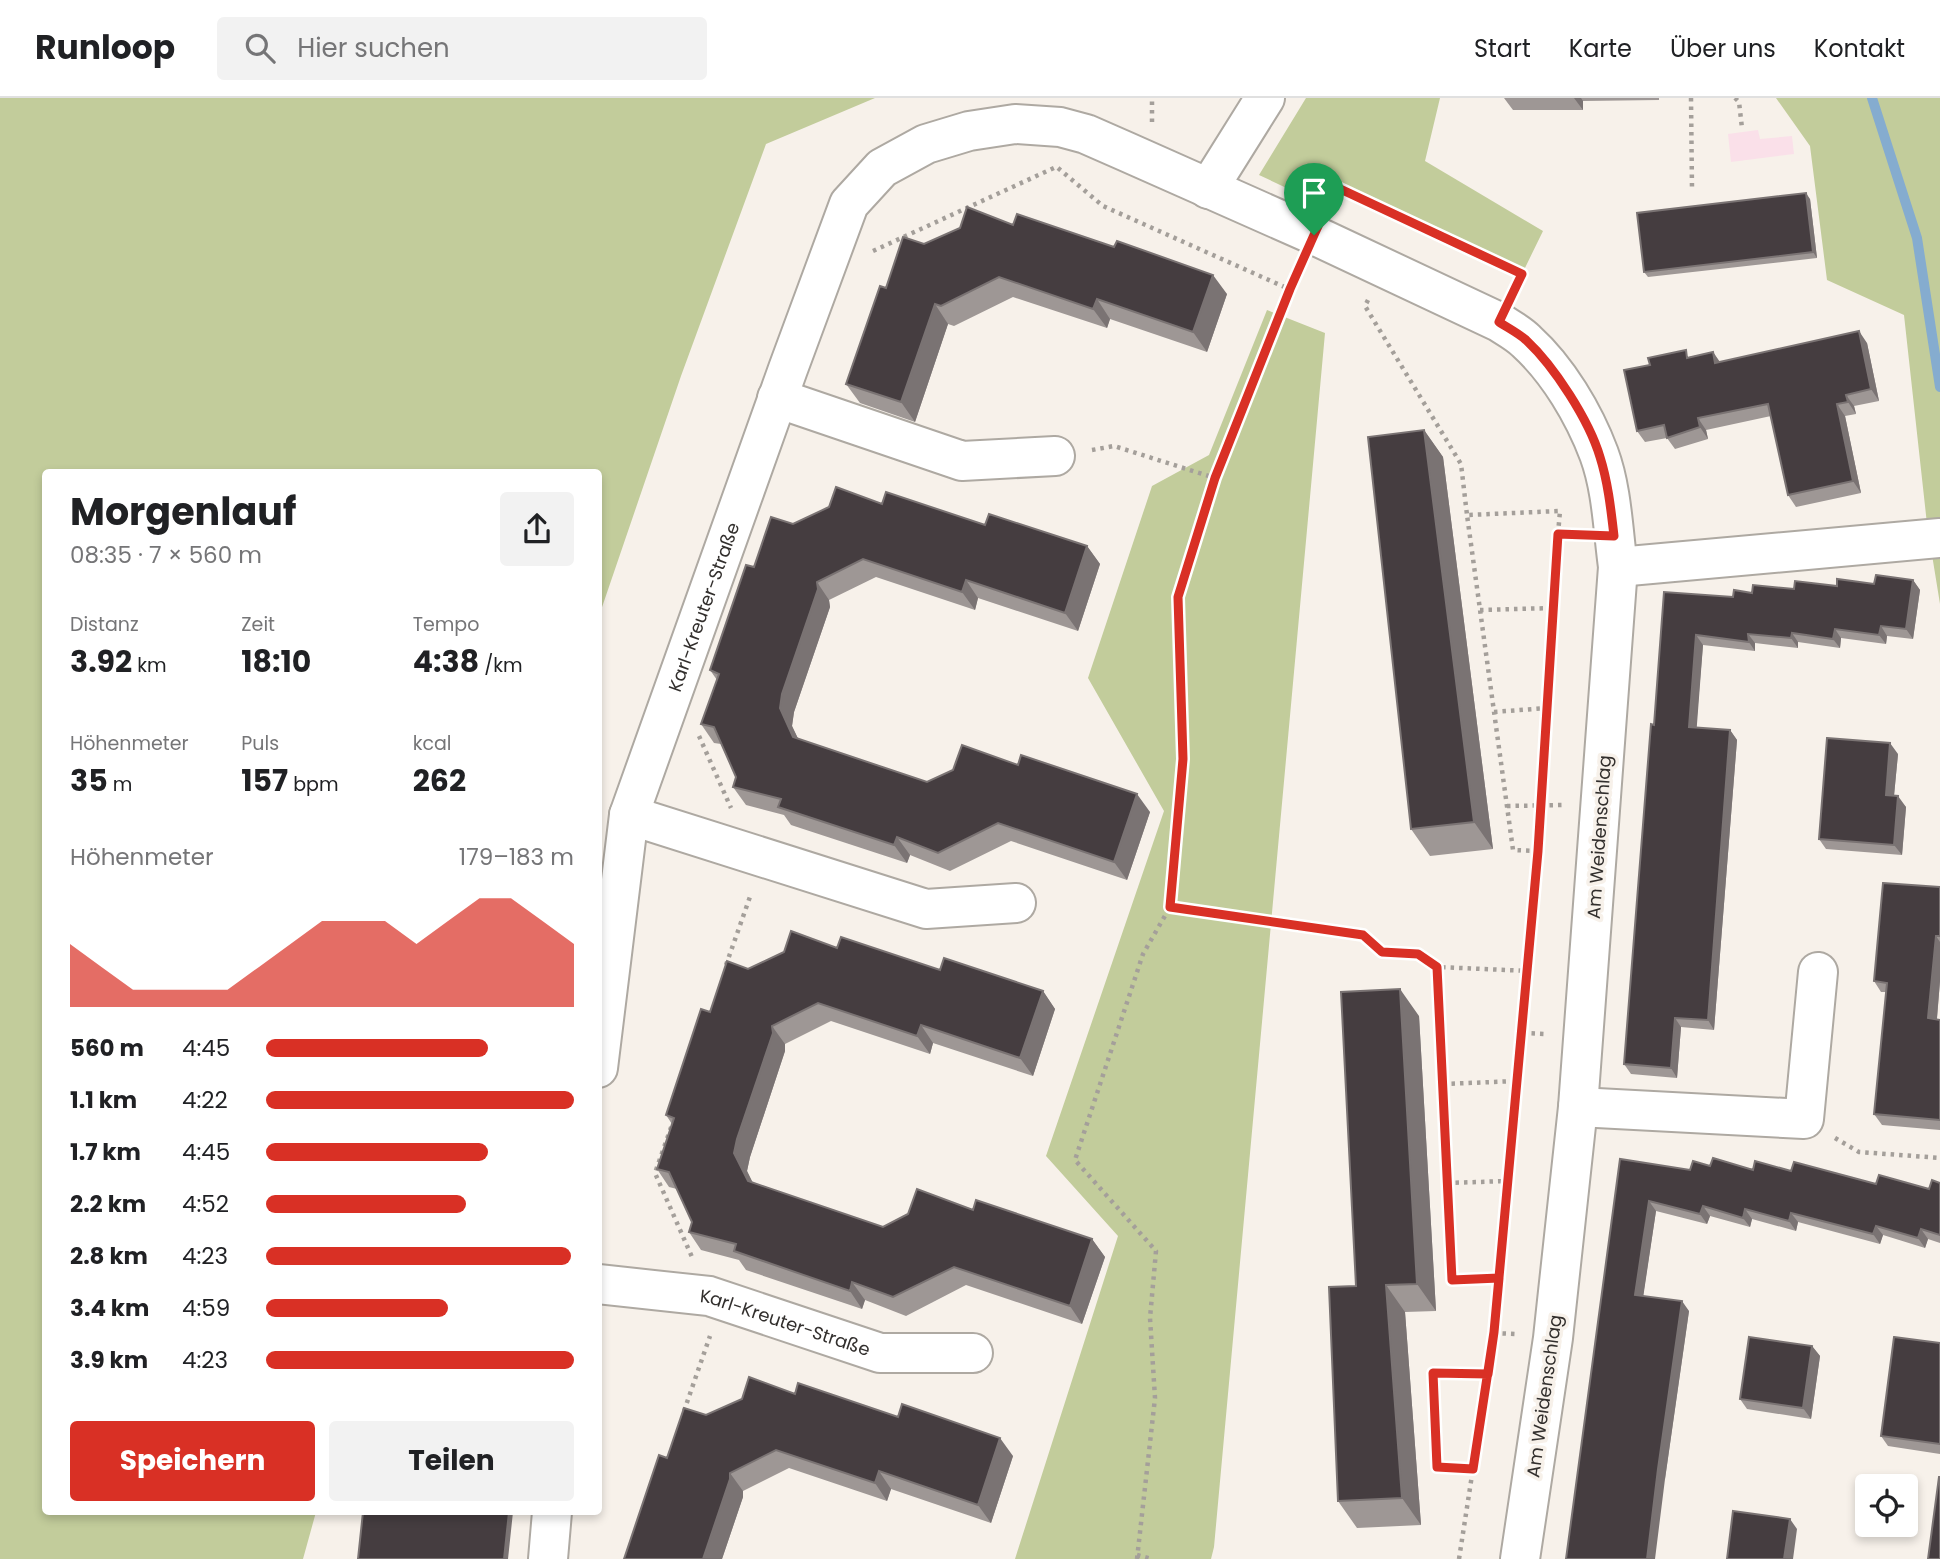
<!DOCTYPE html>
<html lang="de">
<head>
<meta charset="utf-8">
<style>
  :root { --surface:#fff; --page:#f2f2f2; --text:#202124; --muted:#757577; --line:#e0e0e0; --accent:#d93025 }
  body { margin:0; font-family:Poppins,sans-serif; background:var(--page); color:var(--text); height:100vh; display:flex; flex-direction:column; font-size:26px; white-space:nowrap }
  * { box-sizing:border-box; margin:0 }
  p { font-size:23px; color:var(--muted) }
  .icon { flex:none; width:38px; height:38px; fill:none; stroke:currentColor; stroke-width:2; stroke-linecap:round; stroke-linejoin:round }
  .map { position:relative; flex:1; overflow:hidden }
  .panel { position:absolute; left:42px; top:371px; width:560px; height:1046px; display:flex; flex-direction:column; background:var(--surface); border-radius:7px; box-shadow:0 4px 10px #0003 }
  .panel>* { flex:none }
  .tools { position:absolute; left:1855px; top:1376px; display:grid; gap:14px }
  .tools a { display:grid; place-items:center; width:63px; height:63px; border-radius:7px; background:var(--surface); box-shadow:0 4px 10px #0003; font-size:35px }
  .pin { position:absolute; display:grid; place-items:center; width:60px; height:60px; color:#fff; margin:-72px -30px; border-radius:50% 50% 50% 0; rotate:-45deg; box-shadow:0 0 7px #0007 }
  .pin .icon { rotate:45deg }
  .round { display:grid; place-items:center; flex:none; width:74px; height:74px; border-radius:7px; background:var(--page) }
  .head { display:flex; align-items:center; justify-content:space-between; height:119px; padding:0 28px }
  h1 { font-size:38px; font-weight:700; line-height:52px }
  .figures { display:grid; grid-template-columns:repeat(3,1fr); gap:10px; height:119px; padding:7px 28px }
  .figures div { display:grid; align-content:center }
  .figures b { font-size:30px; font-weight:700 }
  .figures small { font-size:19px; font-weight:400 }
  .figures p { font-size:19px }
  .chart { height:196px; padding:14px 28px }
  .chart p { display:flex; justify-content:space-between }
  .chart svg { width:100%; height:126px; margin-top:7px; fill:var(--accent); opacity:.7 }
  .action { display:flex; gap:14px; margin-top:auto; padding:14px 28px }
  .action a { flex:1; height:80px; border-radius:7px; background:var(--accent); color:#fff; font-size:28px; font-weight:700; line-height:80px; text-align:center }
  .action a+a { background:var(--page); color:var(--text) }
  ul { padding:0 28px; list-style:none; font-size:23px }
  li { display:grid; grid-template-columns:112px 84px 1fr; align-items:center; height:52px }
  li i { height:18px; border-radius:9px; background:var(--accent) }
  header { display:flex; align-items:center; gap:42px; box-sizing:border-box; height:98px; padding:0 35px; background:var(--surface); border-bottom:2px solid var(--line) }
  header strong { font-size:33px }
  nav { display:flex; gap:38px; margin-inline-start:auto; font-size:24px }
  .search { width:490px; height:63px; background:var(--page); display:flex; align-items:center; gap:18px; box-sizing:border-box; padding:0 24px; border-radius:7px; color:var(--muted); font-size:26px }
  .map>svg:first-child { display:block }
  .industrial { fill:#fae0e9 }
  .green { fill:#c2cc9b }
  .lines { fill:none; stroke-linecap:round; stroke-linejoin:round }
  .stream { stroke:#85accf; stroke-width:10 }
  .minor-casing { stroke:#aea9a2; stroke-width:42 }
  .path { stroke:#a49f9a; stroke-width:4.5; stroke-dasharray:3.5 5; stroke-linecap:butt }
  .minor { stroke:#fff; stroke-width:38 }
  .wall { fill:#9e9795 }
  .shaded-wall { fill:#7a7373 }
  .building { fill:#453d40; stroke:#7a7373; stroke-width:2 }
  .route-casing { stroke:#fff; stroke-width:14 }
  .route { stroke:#d93025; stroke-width:9 }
  .labels { text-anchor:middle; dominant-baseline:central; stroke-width:7; stroke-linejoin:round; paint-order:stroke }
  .street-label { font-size:18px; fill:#322f2d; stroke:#f7f1ea }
</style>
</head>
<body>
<header>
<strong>Runloop</strong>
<div class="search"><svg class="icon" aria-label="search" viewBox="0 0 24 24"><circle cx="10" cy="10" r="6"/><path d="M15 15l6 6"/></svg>Hier suchen</div>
<nav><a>Start</a><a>Karte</a><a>Über uns</a><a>Kontakt</a></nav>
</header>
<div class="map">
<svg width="1940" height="1461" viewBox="0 0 1940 1461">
  <rect width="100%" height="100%" fill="#f7f1ea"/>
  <path class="industrial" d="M 1758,32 L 1760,41 L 1792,38 L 1794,56 L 1731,64 L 1728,36 Z"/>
  <path class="green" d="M 0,0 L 875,0 L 766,46 L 681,278 L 599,518 L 598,374 L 46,374 L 46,1414 L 316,1414 L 303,1461 L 0,1461 Z
    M 1306,0 L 1440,0 L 1425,63 L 1543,133 L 1522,176 L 1337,89 L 1327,109 L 1259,77 Z
    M 1776,0 L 1940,0 L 1940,506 L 1927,426 L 1904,217 L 1827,182 L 1810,48 Z
    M 1267,212 L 1325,235 L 1214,1449 L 1211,1461 L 1015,1461 L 1118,1138 L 1046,1058 L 1164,713 L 1088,580 L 1152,388 L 1209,357 Z"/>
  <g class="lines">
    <path class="stream" d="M 1872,0 L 1917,140 L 1940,289"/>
    <g class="minor-casing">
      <g id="minor">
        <path d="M 1208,91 L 1265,0"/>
        <path d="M 777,300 L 962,363 L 1055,358"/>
        <path d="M 1618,469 L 1940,440"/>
        <path d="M 629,717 L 926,811 L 1016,805"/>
        <path id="s1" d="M 598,970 L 629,717 L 788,271 L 849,106 L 882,70 L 926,46 L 969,33 L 1015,26 L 1060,29 L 1086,36 L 1127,54 L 1314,137 L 1499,224 C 1508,230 1518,235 1526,243 C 1558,272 1584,316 1599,356 C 1612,391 1613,432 1618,469 L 1578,1009 L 1553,1240 L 1520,1461"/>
        <path d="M 1578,1009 L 1804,1021 L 1818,874"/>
        <path id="s2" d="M 598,1186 L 709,1198 L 880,1255 L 973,1255"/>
        <path d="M 548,1461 L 552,1414"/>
      </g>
    </g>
    <path class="path" d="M 1691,0 L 1692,91
      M 1735,0 L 1739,4 L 1742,30
      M 1152,24 L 1152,0
      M 1058,70 L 1103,108 L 1289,191 L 1298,171
      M 1330,102 L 1336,89 L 1522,176 L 1514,192
      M 873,153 L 1056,69
      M 1368,202 L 1365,208 L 1461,366 L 1467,417
      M 1092,352 L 1114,348 L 1215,380
      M 1480,512 L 1554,510
      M 1494,614 L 1547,610
      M 699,638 L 731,710
      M 1507,708 L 1562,707
      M 1538,753 L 1513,752 L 1467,417 L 1560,413 L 1558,436
      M 1170,809 L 1362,837 L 1383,854 L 1418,856 L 1437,869
      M 726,867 L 751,796
      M 1523,935 L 1546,936
      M 1443,986 L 1518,983
      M 674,1021 L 655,1075 L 692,1159
      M 1835,1040 L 1859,1054 L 1940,1060
      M 1447,1085 L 1508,1083
      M 1499,1180 L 1452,1182 L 1437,869 L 1529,873
      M 1494,1235 L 1515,1236
      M 684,1313 L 710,1238
      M 1473,1371 L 1437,1369 L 1433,1275 L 1488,1276
      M 1137,1457 L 1152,1461
      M 1137,1461 L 1155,1300 L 1150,1220 L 1156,1153 L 1075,1062 L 1143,856 L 1170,809 L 1183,661 L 1178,499 L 1215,380 L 1289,191
      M 1459,1461 L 1494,1235 L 1538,753 L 1558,436 L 1577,437"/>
    <use href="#minor" class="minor"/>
  </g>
  <path class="wall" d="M 1504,0 L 1659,0 L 1659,2 L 1583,3 L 1583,12 L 1513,12 Z
    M 1810,101 L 1817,160 L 1648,179 L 1644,174 Z
    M 1013,127 L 1227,196 L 1207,254 L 1110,221 L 1107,230 L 1013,199 L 954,228 L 948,226 L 915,324 L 860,305 L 846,286 L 886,190 L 924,146 Z
    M 1867,245 L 1879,303 L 1854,308 L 1856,316 L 1845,318 L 1861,395 L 1796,409 L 1788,397 L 1771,318 L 1706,332 L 1708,341 L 1675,351 L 1667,340 L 1645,344 L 1637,333 L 1650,267 L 1713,254 L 1720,264 Z
    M 1424,332 L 1443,359 L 1493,751 L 1430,758 L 1411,731 Z
    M 882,406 L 1087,448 L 1100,466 L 1078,533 L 978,500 L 975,512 L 876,479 L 829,502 L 830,509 L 794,614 L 792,628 L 798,641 L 927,684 L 1018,667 L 1150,714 L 1127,782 L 1011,743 L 950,773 L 910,757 L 907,765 L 791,727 L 784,717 L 746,707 L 733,689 L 736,679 L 721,646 L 714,645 L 701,626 L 717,582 L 710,572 L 754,469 L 793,426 Z
    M 1913,482 L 1920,492 L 1913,541 L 1887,538 L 1886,546 L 1841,540 L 1840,550 L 1798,544 L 1798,550 L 1755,545 L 1755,553 L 1703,547 L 1696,630 L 1730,632 L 1737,642 L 1714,932 L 1681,929 L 1677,980 L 1631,976 L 1624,966 L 1654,627 L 1664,494 L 1733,499 L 1752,495 L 1874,486 Z
    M 1898,656 L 1894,698 L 1906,709 L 1902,757 L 1826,751 L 1819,741 Z
    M 1940,789 L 1940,883 L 1937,921 L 1940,922 L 1940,1032 L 1882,1027 L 1874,1016 L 1886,894 L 1881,894 L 1874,883 Z
    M 837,850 L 1043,893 L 1055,911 L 1033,978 L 933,945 L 930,956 L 831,923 L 785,946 L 785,953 L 750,1059 L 747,1073 L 753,1085 L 883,1129 L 973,1112 L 1092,1141 L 1105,1159 L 1082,1226 L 966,1187 L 906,1218 L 865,1202 L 862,1211 L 746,1172 L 739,1162 L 701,1152 L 689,1134 L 692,1124 L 677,1091 L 669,1089 L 657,1071 L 672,1026 L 666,1017 L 710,914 L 748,871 Z
    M 1419,918 L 1436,1213 L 1405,1214 L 1421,1427 L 1357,1430 L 1338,1403 L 1356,1188 Z
    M 1620,1061 L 1690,1072 L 1710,1068 L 1791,1073 L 1876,1086 L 1929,1091 L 1940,1085 L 1940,1145 L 1928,1141 L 1925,1150 L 1883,1137 L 1880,1146 L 1798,1124 L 1796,1133 L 1752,1121 L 1750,1129 L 1710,1118 L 1707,1126 L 1656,1113 L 1643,1198 L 1689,1213 L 1665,1381 Z
    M 1940,1245 L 1940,1356 L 1888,1348 L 1881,1338 Z
    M 1812,1248 L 1820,1258 L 1811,1321 L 1747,1311 L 1740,1301 Z
    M 795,1296 L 1013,1358 L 991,1425 L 891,1391 L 887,1403 L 789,1370 L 743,1393 L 743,1399 L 722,1461 L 624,1461 L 667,1360 L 706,1317 Z"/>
  <path class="shaded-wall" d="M 1574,0 L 1581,0 L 1583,3 L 1583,12 Z
    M 1806,95 L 1810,101 L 1817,160 L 1813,154 Z
    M 1213,177 L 1227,196 L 1207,254 L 1193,234 Z
    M 1097,201 L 1110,221 L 1107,230 L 1093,211 Z
    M 935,206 L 948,226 L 915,324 L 901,304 Z
    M 1859,233 L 1867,245 L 1879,303 L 1871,291 Z
    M 1713,254 L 1721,266 L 1715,265 Z
    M 1846,297 L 1854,308 L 1856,316 L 1848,304 Z
    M 1837,306 L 1845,318 L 1861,395 L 1853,383 Z
    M 1698,320 L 1706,332 L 1708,341 L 1700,329 Z
    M 1424,332 L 1443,359 L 1493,751 L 1474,724 Z
    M 1087,448 L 1100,466 L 1078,533 L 1065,515 Z
    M 966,482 L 978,500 L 975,512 L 962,494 Z
    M 1913,482 L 1920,492 L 1913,541 L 1906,531 Z
    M 817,484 L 829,502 L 830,509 L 794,614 L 792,628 L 806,657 L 793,639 L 780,610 L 782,596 Z
    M 1881,528 L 1887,538 L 1886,546 L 1879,537 Z
    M 1835,531 L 1841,540 L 1840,550 L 1833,541 Z
    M 1792,535 L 1798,544 L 1798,550 L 1791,540 Z
    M 1748,536 L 1755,545 L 1755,553 L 1749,544 Z
    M 1696,537 L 1703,547 L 1696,639 L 1689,629 Z
    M 1730,632 L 1737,642 L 1714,932 L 1708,922 Z
    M 1890,645 L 1898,656 L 1893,708 L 1886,697 Z
    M 1137,696 L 1150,714 L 1127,782 L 1114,764 Z
    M 1898,698 L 1906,709 L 1902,757 L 1894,747 Z
    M 897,739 L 910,757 L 907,765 L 894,747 Z
    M 1936,838 L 1940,844 L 1940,883 L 1936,931 L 1928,920 Z
    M 1400,891 L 1419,918 L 1436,1213 L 1417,1186 Z
    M 1043,893 L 1055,911 L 1033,978 L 1020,960 Z
    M 1675,920 L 1681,929 L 1677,980 L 1671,970 Z
    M 921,927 L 933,945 L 930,956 L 917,938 Z
    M 772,928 L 785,946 L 785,953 L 750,1059 L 747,1073 L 761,1102 L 748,1083 L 734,1055 L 737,1041 Z
    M 1649,1103 L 1656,1113 L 1642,1207 L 1635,1197 Z
    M 1703,1108 L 1710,1118 L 1707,1126 L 1700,1116 Z
    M 1745,1111 L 1752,1121 L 1750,1129 L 1743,1120 Z
    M 1791,1115 L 1798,1124 L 1796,1133 L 1789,1123 Z
    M 1876,1128 L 1883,1137 L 1880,1146 L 1873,1136 Z
    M 1921,1131 L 1928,1141 L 1925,1150 L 1918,1140 Z
    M 1092,1141 L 1105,1159 L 1082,1226 L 1070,1208 Z
    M 852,1184 L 865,1202 L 862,1211 L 850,1193 Z
    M 1386,1187 L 1405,1214 L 1421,1427 L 1402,1400 Z
    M 1682,1203 L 1689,1213 L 1665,1381 L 1655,1461 L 1647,1461 L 1658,1371 Z
    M 1812,1248 L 1820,1258 L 1811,1321 L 1803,1310 Z
    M 1000,1340 L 1013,1358 L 991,1425 L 978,1407 Z
    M 879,1373 L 891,1391 L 887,1403 L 875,1385 Z
    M 730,1375 L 743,1393 L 743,1399 L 722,1461 L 703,1461 Z
    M 509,1414 L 513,1414 L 508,1461 L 504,1461 Z
    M 1790,1421 L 1797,1431 L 1793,1461 L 1784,1461 Z"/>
  <path class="building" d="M 1806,95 L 1813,154 L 1644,174 L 1637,115 Z
    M 967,109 L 1013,127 L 1017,116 L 1114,149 L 1117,143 L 1213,177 L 1193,234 L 1097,201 L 1093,211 L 999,179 L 941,208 L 935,206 L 901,304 L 846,286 L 880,188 L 886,190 L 903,139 L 924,146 L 960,130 Z
    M 1859,233 L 1871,291 L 1846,297 L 1848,304 L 1837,306 L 1853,383 L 1788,397 L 1768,306 L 1698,320 L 1700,329 L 1667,340 L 1664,327 L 1637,333 L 1624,272 L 1650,267 L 1648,260 L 1686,252 L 1687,260 L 1713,254 L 1715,265 Z
    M 1424,332 L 1474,724 L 1411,731 L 1368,339 Z
    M 836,389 L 882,406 L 886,394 L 985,427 L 989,416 L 1087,448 L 1065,515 L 966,482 L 962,494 L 863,461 L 817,484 L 818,491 L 782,596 L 780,610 L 793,639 L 927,684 L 953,672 L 962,647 L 1018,667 L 1021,657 L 1137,696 L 1114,764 L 998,725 L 938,755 L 897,739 L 894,747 L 778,709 L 781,701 L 733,689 L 736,679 L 714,629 L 701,626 L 719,576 L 710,572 L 746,467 L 754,469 L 771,419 L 793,426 L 829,409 Z
    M 1876,477 L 1913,482 L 1906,531 L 1881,528 L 1879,537 L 1835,531 L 1833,541 L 1792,535 L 1791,540 L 1748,536 L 1749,544 L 1696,537 L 1689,629 L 1730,632 L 1708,922 L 1675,920 L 1671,970 L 1624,966 L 1651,626 L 1654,627 L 1664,494 L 1733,499 L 1734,492 L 1752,495 L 1753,487 L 1794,491 L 1795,483 L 1837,488 L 1837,481 L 1874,486 Z
    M 1827,640 L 1890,645 L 1886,697 L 1898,698 L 1894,747 L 1819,741 Z
    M 1883,785 L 1940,789 L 1940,838 L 1936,838 L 1928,920 L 1940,922 L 1940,1022 L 1874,1016 L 1887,885 L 1874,883 Z
    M 791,833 L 837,850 L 841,839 L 940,872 L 944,860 L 1043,893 L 1020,960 L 921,927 L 917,938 L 818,905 L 772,928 L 773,935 L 737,1041 L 734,1055 L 748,1083 L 883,1129 L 908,1116 L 917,1091 L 973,1112 L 976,1102 L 1092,1141 L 1070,1208 L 954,1169 L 893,1199 L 852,1184 L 850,1193 L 734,1153 L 736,1146 L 689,1134 L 692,1124 L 669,1074 L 657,1071 L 674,1020 L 666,1017 L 701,911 L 710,914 L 727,863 L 748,871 L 784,854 Z
    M 1400,891 L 1417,1186 L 1386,1187 L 1402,1400 L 1338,1403 L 1329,1189 L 1356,1188 L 1341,894 Z
    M 1713,1060 L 1753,1072 L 1755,1063 L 1791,1073 L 1794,1064 L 1876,1086 L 1879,1077 L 1929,1091 L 1932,1082 L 1940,1085 L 1940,1137 L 1921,1131 L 1918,1140 L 1876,1128 L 1873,1136 L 1791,1115 L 1789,1123 L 1745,1111 L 1743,1120 L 1703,1108 L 1700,1116 L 1649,1103 L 1635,1197 L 1682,1203 L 1658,1371 L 1647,1461 L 1566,1461 L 1620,1061 L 1690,1072 L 1693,1063 L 1710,1068 Z
    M 1749,1239 L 1812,1248 L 1803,1310 L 1740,1301 Z
    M 1894,1239 L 1940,1245 L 1940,1346 L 1881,1338 Z
    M 749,1279 L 795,1296 L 798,1285 L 898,1319 L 902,1306 L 1000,1340 L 978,1407 L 879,1373 L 875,1385 L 776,1352 L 730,1375 L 730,1381 L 703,1461 L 624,1461 L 659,1357 L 667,1360 L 684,1310 L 706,1317 L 742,1301 Z
    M 1939,1379 L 1940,1379 L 1940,1461 L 1928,1461 Z
    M 1733,1413 L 1790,1421 L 1784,1461 L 1727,1461 Z
    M 363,1414 L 509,1414 L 504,1461 L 358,1461 Z"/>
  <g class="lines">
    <g class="route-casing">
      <path id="route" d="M 1314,137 L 1290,191 L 1215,380 L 1178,499 L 1183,661 L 1170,809 L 1363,837 L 1382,854 L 1418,856 L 1437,869 L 1452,1182 L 1499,1180 L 1494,1234 L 1473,1371 L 1437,1369 L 1433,1275 L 1488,1276 L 1494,1234 L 1538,753 L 1558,436 L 1614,438 C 1611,412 1608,384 1600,359 C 1589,322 1554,268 1526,242 C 1518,235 1508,230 1499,224 L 1522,176 L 1336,89 L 1314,137"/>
    </g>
    <use href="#route" class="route"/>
  </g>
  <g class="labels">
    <g class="street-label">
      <text stroke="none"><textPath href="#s1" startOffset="476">Karl-Kreuter-Straße</textPath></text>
      <text transform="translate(1599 739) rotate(-86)">Am Weidenschlag</text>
      <text stroke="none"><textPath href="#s2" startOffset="192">Karl-Kreuter-Straße</textPath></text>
      <text transform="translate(1544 1298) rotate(-82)">Am Weidenschlag</text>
    </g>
  </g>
</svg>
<div class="tools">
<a><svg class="icon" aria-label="locate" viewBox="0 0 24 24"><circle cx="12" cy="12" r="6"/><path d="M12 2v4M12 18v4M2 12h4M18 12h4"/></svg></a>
</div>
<div class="pin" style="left:1314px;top:137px;background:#1e9e55"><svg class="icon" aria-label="arrive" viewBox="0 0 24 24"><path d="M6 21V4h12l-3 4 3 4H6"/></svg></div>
<section class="panel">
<div class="head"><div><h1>Morgenlauf</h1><p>08:35 · 7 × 560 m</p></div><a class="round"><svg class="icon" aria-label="share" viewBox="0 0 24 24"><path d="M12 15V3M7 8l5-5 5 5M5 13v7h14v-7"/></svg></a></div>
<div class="figures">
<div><p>Distanz</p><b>3.92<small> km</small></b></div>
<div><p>Zeit</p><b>18:10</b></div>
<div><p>Tempo</p><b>4:38<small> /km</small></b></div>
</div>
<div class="figures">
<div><p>Höhenmeter</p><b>35<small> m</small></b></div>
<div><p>Puls</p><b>157<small> bpm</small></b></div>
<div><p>kcal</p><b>262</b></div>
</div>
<div class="chart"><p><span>Höhenmeter</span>179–183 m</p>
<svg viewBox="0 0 160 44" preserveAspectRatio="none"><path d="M0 44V22L10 30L20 38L30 38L40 38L50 38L60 30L70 22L80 14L90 14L100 14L110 22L120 14L130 6L140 6L150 14L160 22V44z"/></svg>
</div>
<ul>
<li><b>560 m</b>4:45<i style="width:72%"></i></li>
<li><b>1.1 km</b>4:22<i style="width:100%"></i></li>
<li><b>1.7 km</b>4:45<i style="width:72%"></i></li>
<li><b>2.2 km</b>4:52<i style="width:65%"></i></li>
<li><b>2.8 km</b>4:23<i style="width:99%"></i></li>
<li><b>3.4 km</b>4:59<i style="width:59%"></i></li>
<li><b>3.9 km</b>4:23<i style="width:100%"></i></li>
</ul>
<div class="action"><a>Speichern</a><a>Teilen</a></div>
</section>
</div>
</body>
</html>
